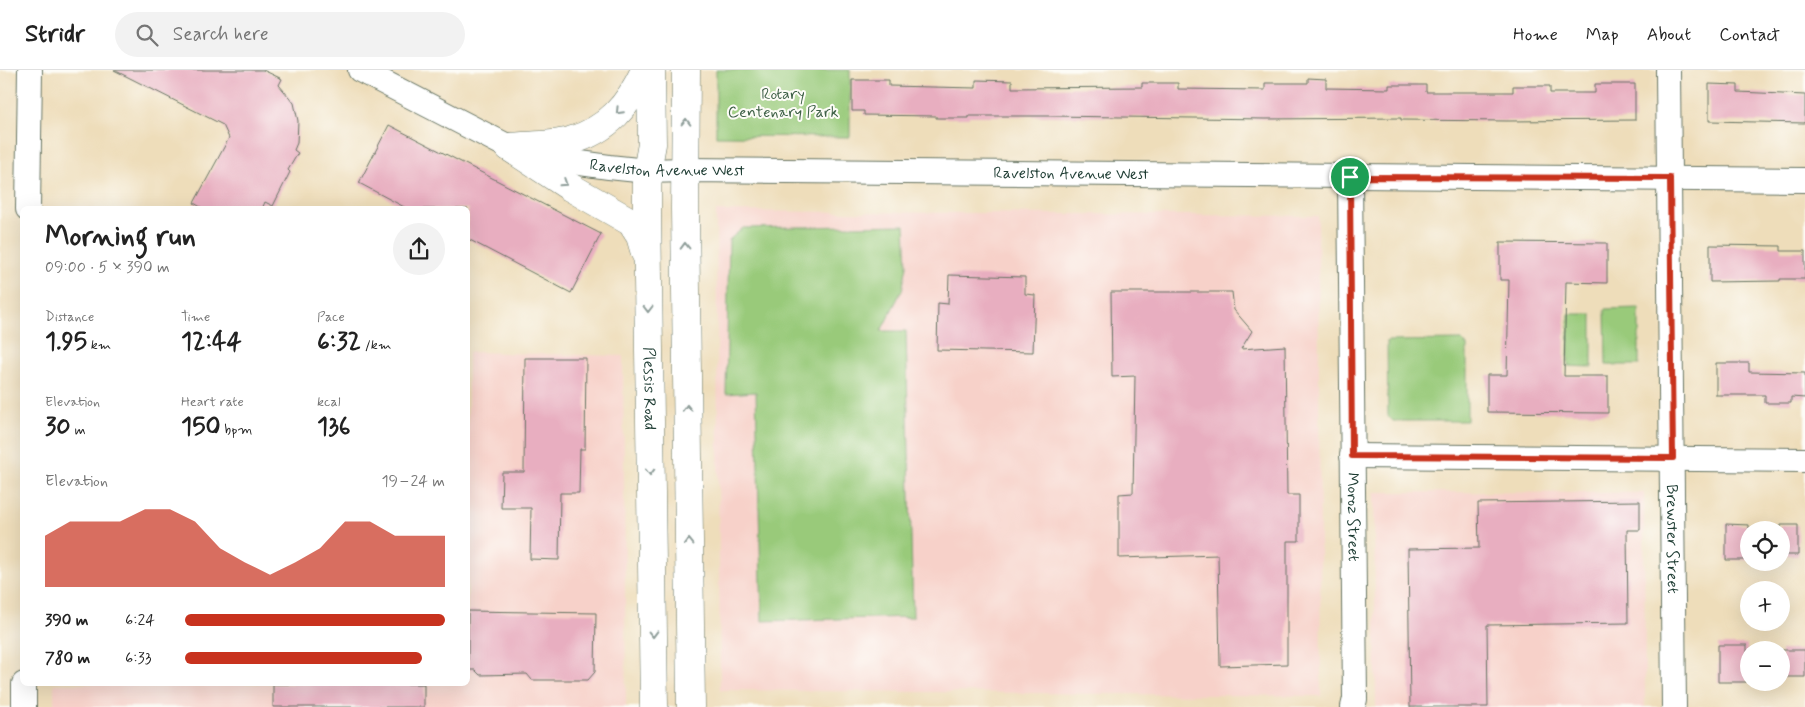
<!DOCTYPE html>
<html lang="en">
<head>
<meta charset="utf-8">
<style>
  :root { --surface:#fff; --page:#f2f2f2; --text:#222; --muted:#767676; --line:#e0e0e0; --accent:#c8321e }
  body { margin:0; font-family:Mynerve,sans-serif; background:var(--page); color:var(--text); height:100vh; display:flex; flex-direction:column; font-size:19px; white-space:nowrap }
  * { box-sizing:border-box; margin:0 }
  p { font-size:16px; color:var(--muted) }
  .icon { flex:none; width:28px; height:28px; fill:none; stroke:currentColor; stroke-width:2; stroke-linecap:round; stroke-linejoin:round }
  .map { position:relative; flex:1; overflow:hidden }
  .drawer { position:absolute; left:20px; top:136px; width:450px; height:480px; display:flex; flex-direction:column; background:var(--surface); border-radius:8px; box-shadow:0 5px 20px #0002 }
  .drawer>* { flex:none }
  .buttons { position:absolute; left:1740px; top:451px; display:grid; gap:10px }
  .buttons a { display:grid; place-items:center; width:50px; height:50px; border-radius:50%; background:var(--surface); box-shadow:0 5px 20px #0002; font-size:25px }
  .pin { position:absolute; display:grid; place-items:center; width:42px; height:42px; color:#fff; margin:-21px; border:2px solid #fff; border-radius:50%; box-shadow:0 1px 5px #0007 }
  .round { display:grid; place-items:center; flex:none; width:52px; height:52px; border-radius:26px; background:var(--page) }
  .overview { display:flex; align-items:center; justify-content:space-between; height:85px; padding:0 25px }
  h1 { font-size:28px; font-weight:700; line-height:38px }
  .figures { display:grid; grid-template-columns:repeat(3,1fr); gap:8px; height:85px; padding:5px 25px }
  .figures div { display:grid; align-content:center }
  .figures b { font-size:25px; font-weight:700 }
  .figures small { font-size:14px; font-weight:400 }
  .figures p { font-size:14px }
  .chart { height:140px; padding:10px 25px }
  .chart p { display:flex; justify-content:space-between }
  .chart svg { width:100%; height:90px; margin-top:5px; fill:var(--accent); opacity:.7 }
  ul { padding:0 25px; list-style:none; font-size:16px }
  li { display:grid; grid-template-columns:80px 60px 1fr; align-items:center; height:38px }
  li i { height:12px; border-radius:6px; background:var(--accent) }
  header { display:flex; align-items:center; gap:30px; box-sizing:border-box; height:70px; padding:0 25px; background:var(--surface); border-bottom:1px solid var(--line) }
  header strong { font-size:24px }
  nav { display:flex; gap:28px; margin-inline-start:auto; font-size:18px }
  .search { width:350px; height:45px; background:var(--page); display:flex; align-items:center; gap:12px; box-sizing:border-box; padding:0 18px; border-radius:28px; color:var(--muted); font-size:19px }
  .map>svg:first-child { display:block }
  .built { fill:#f7d1c9 }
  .green { fill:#99ca7a; stroke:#5c8457 }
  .building { fill:#e8aec0 }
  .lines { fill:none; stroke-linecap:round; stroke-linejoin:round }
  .minor-casing { stroke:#677563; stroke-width:26 }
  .secondary-casing { stroke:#677563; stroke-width:29 }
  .minor { stroke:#fff; stroke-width:24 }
  .secondary { stroke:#fff; stroke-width:28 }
  .oneway { stroke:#8f9e9a }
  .route-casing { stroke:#fff; stroke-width:10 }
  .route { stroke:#c8321e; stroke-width:6 }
  .labels { text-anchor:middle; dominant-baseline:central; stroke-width:4; stroke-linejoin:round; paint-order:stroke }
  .park-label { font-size:16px; fill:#3e6046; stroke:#fdfcf7 }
  .street-label { font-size:16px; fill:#1f3d34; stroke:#fdfcf7 }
</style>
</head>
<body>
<header>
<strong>Stridr</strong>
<div class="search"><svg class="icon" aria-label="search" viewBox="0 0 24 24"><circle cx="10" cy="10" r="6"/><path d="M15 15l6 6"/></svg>Search here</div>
<nav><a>Home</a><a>Map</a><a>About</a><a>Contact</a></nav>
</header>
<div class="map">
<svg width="1805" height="637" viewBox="0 0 1805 637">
  <rect width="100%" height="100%" fill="#fdfcf7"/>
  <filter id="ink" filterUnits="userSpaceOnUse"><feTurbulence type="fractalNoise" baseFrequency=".02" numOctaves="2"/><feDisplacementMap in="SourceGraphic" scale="10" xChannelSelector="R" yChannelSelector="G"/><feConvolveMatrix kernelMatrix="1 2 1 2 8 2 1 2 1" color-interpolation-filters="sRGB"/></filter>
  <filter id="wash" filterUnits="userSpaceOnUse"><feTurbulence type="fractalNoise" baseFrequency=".0096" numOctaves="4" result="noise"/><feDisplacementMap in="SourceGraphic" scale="20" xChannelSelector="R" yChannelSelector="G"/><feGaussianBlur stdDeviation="1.12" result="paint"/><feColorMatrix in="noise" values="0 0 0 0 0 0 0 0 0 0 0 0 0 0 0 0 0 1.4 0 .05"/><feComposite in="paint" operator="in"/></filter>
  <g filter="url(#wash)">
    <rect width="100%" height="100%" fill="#eeddba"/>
    <path class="built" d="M 716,141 L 1318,146 L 1321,626 L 720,620 Z
      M 468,282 L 623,286 L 626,637 L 54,637 L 54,614 L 468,614 Z
      M 1374,422 L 1644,423 L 1645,637 L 1376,637 Z"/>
    <path class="green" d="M 716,0 L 850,0 L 850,67 L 716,66 Z
      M 905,155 L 907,196 L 902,220 L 881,261 L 906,261 L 913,547 L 762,551 L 756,322 L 726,324 L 729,170 L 743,158 Z
      M 1639,238 L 1639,295 L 1606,295 L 1605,239 Z
      M 1569,244 L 1592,244 L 1592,297 L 1568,296 Z
      M 1462,270 L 1467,276 L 1467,351 L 1393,351 L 1388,346 L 1387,271 Z"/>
    <g id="blocks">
      <path class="building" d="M 114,0 L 263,0 L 282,9 L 279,15 L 294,33 L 298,51 L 297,73 L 294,80 L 298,83 L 288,100 L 290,102 L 273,136 L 265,132 L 262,139 L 204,139 L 194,133 L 229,68 L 223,55 Z
        M 1308,8 L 1326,9 L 1326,18 L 1389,19 L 1389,15 L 1426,15 L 1426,22 L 1513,22 L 1513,16 L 1550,16 L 1550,23 L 1595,23 L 1595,14 L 1635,14 L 1635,50 L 1508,51 L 1401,50 L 1401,48 L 1265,49 L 1050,46 L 969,46 L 969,48 L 936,48 L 936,46 L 864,45 L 864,41 L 852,41 L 852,10 L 889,10 L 889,16 L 976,18 L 976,10 L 1012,11 L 1012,18 L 1142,17 L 1142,13 L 1178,13 L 1178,19 L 1265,20 L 1265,13 L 1308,13 Z
        M 1709,14 L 1738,15 L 1738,22 L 1805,25 L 1805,53 L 1709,51 Z
        M 389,55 L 601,164 L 571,223 L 468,169 L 468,139 L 408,139 L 359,113 Z
        M 1500,172 L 1607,173 L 1607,213 L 1566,212 L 1564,306 L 1608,306 L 1608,343 L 1487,342 L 1487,305 L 1507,305 L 1509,210 L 1500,210 Z
        M 1710,175 L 1781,176 L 1781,181 L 1805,181 L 1805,209 L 1780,209 L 1780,211 L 1710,212 Z
        M 949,205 L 1025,207 L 1025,224 L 1035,225 L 1033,282 L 937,280 L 938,233 L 948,234 Z
        M 1111,222 L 1232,222 L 1234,240 L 1252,261 L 1241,279 L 1285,276 L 1287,425 L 1299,425 L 1299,471 L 1287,471 L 1287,594 L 1220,596 L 1218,485 L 1119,488 L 1119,424 L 1133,423 L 1135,306 L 1112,307 Z
        M 525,288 L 586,288 L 585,379 L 580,379 L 579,423 L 560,423 L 559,490 L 530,489 L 531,438 L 501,438 L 502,402 L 524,402 Z
        M 1716,293 L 1749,293 L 1749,302 L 1805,303 L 1805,328 L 1791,327 L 1791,333 L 1765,333 L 1765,325 L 1716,325 Z
        M 1640,431 L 1640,460 L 1627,460 L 1628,553 L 1487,555 L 1488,637 L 1410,637 L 1408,479 L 1479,478 L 1478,433 Z
        M 1726,454 L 1749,455 L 1749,490 L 1726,490 Z
        M 1781,455 L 1798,455 L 1798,485 L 1781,485 Z
        M 468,541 L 596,543 L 595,602 L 588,610 L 532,610 L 527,604 L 480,605 L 475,600 L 468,600 Z
        M 1718,575 L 1747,575 L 1747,612 L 1718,612 Z
        M 1781,580 L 1805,580 L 1805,607 L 1781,607 Z
        M 273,614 L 424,614 L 424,637 L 273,637 Z"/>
    </g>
  </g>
  <g filter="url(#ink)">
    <use href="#blocks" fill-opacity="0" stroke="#677563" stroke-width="1"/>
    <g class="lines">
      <g class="minor-casing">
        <g id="minor">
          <path id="s1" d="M 360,0 L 509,77 L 573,92 L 609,97 L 647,101 L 685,100 L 1805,110"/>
          <path id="s2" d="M 1668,0 L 1674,637"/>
          <path id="s3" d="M 1350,107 L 1355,629 L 1353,637"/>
          <path d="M 28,139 L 30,0"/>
          <path d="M 1352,386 L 1805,390"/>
          <path d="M 24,637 L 24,614"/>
        </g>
      </g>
      <g class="secondary-casing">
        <g id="secondary">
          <path id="s4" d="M 651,0 L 652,74 L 647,101 L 647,137 L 654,637"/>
          <path d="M 686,0 L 685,138 L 691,637"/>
          <path d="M 509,77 L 570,117 L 631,152 L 640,166 L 645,183"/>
          <path d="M 509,77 C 528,75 551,76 570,71 C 608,60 629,35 645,0"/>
        </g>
      </g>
      <use href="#minor" class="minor"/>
      <use href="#secondary" class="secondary"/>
    </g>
    <defs><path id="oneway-chevron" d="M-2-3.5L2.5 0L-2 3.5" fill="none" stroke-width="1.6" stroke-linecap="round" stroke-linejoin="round" transform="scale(1.25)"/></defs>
    <g class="oneway">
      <use href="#oneway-chevron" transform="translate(619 41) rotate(134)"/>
      <use href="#oneway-chevron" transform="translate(686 52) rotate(-89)"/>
      <use href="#oneway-chevron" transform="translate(564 113) rotate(33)"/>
      <use href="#oneway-chevron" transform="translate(685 176) rotate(-91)"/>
      <use href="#oneway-chevron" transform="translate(648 239) rotate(90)"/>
      <use href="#oneway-chevron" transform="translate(687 338) rotate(-91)"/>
      <use href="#oneway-chevron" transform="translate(650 402) rotate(89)"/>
      <use href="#oneway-chevron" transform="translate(689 472) rotate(-91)"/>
      <use href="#oneway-chevron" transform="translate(653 564) rotate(89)"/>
    </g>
  </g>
  <g class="lines" filter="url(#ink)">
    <g class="route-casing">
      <path id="route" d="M 1350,107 L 1670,108 L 1673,388 L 1352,386 Z"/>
    </g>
    <use href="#route" class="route"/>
  </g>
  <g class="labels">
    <g class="park-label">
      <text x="783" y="24">Rotary<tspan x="783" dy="18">Centenary Park</tspan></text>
    </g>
    <g class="street-label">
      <text stroke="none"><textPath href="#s1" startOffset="328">Ravelston Avenue West</textPath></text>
      <text stroke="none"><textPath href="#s1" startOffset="732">Ravelston Avenue West</textPath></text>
      <text stroke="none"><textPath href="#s4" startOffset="319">Plessis Road</textPath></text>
      <text stroke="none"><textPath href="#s3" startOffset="340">Moroz Street</textPath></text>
      <text stroke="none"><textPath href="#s2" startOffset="469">Brewster Street</textPath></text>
    </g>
  </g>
</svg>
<div class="buttons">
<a><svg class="icon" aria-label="locate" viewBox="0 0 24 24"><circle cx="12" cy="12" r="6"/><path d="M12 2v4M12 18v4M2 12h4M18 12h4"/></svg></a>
<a>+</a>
<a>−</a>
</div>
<div class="pin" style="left:1350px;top:107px;background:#1e9e55"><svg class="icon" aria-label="arrive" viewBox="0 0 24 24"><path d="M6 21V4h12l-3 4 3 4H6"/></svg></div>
<section class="drawer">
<div class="overview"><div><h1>Morning run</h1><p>09:00 · 5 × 390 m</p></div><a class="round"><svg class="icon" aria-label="share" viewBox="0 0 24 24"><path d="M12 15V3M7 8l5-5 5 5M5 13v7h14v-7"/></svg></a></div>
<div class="figures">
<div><p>Distance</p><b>1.95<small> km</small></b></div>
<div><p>Time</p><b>12:44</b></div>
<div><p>Pace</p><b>6:32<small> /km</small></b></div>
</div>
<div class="figures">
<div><p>Elevation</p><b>30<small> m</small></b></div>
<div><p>Heart rate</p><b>150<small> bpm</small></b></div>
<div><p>kcal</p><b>136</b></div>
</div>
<div class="chart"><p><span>Elevation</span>19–24 m</p>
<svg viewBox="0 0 160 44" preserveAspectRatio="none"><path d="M0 44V19L10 12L20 12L30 12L40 6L50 6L60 12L70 25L80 32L90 38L100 32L110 25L120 12L130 12L140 19L150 19L160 19V44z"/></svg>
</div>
<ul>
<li><b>390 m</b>6:24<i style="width:100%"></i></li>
<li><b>780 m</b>6:33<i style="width:91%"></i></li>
</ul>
</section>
</div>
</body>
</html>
